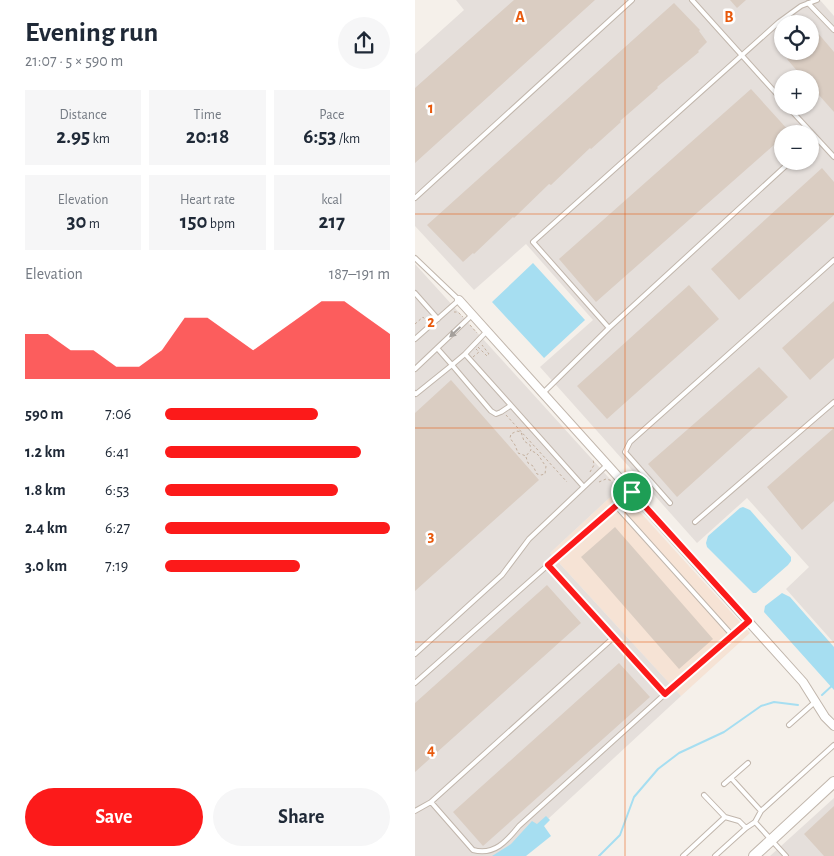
<!DOCTYPE html>
<html lang="en">
<head>
<meta charset="utf-8">
<style>
  :root { --surface:#fff; --page:#f6f6f7; --text:#1f2937; --muted:#747a83; --accent:#fc1a1a }
  body { margin:0; font-family:"Alegreya Sans",sans-serif; background:var(--page); color:var(--text); height:100vh; display:flex; flex-direction:column; font-size:19px; white-space:nowrap }
  * { box-sizing:border-box; margin:0 }
  p { font-size:16px; color:var(--muted) }
  .icon { flex:none; width:28px; height:28px; fill:none; stroke:currentColor; stroke-width:2; stroke-linecap:round; stroke-linejoin:round }
  .map { position:relative; flex:1; overflow:hidden }
  .sheet { display:flex; flex-direction:column; background:var(--surface); width:415px }
  .sheet>* { flex:none }
  .tools { position:absolute; left:359px; top:15px; display:grid; gap:10px }
  .tools a { display:grid; place-items:center; width:45px; height:45px; border-radius:50%; background:var(--surface); box-shadow:0 1px 4px #0004; font-size:25px }
  .pin { position:absolute; display:grid; place-items:center; width:42px; height:42px; color:#fff; margin:-21px; border:2px solid #fff; border-radius:50%; box-shadow:0 1px 5px #0007 }
  .round { display:grid; place-items:center; flex:none; width:52px; height:52px; border-radius:26px; background:var(--page) }
  .summary { display:flex; align-items:center; justify-content:space-between; height:85px; padding:0 25px }
  h1 { font-size:28px; font-weight:600; line-height:38px }
  .stats { display:grid; grid-template-columns:repeat(3,1fr); gap:8px; height:85px; padding:5px 25px }
  .stats div { display:grid; align-content:center; border-radius:0px; background:var(--page); text-align:center }
  .stats b { font-size:21px; font-weight:600 }
  .stats small { font-size:14px; font-weight:400 }
  .stats p { font-size:14px }
  .chart { height:140px; padding:10px 25px }
  .chart p { display:flex; justify-content:space-between }
  .chart svg { width:100%; height:90px; margin-top:5px; fill:var(--accent); opacity:.7 }
  .primary-button { display:flex; gap:10px; margin-top:auto; padding:10px 25px }
  .primary-button a { flex:1; height:58px; border-radius:30px; background:var(--accent); color:#fff; font-size:20px; font-weight:600; line-height:58px; text-align:center }
  .primary-button a+a { background:var(--page); color:var(--text) }
  ul { padding:0 25px; list-style:none; font-size:16px }
  li { display:grid; grid-template-columns:80px 60px 1fr; align-items:center; height:38px }
  li i { height:12px; border-radius:6px; background:var(--accent) }
  main { display:flex; flex:1; min-height:0 }
  .map>svg:first-child { display:block }
  .commercial { fill:#f6e3d5 }
  .industrial { fill:#e5dfdb; fill-rule:evenodd }
  .water { fill:#a6def1 }
  .lines { fill:none; stroke-linecap:round; stroke-linejoin:round }
  .stream { stroke:#a6def1; stroke-width:2 }
  .building { fill:#dacdc2 }
  .service-casing { stroke:#c1b6ac; stroke-width:6 }
  .minor-casing { stroke:#c1b6ac; stroke-width:10 }
  .tertiary-casing { stroke:#c1b6ac; stroke-width:12 }
  .path { stroke:#c3af9d; stroke-width:1; stroke-dasharray:2.5 2.5; stroke-linecap:butt }
  .service { stroke:#fff; stroke-width:4 }
  .minor { stroke:#fff; stroke-width:8 }
  .tertiary { stroke:#fff; stroke-width:10 }
  .oneway { fill:#a49f9b }
  .route-casing { stroke:#fff; stroke-width:10 }
  .route { stroke:#fc1a1a; stroke-width:6 }
  .grid { fill:none; stroke:#e8590c; stroke-width:1; stroke-opacity:0.55 }
  .grid-label { font-size:16px; text-anchor:middle; font-weight:bold; fill:#e8590c; stroke:#fff; stroke-width:5; stroke-linejoin:round; paint-order:stroke }
</style>
</head>
<body>
<main>
<section class="sheet">
<div class="summary"><div><h1>Evening run</h1><p>21:07 · 5 × 590 m</p></div><a class="round"><svg class="icon" aria-label="share" viewBox="0 0 24 24"><path d="M12 15V3M7 8l5-5 5 5M5 13v7h14v-7"/></svg></a></div>
<div class="stats">
<div><p>Distance</p><b>2.95<small> km</small></b></div>
<div><p>Time</p><b>20:18</b></div>
<div><p>Pace</p><b>6:53<small> /km</small></b></div>
</div>
<div class="stats">
<div><p>Elevation</p><b>30<small> m</small></b></div>
<div><p>Heart rate</p><b>150<small> bpm</small></b></div>
<div><p>kcal</p><b>217</b></div>
</div>
<div class="chart"><p><span>Elevation</span>187–191 m</p>
<svg viewBox="0 0 160 44" preserveAspectRatio="none"><path d="M0 44V22L10 22L20 30L30 30L40 38L50 38L60 30L70 14L80 14L90 22L100 30L110 22L120 14L130 6L140 6L150 14L160 22V44z"/></svg>
</div>
<ul>
<li><b>590 m</b>7:06<i style="width:68%"></i></li>
<li><b>1.2 km</b>6:41<i style="width:87%"></i></li>
<li><b>1.8 km</b>6:53<i style="width:77%"></i></li>
<li><b>2.4 km</b>6:27<i style="width:100%"></i></li>
<li><b>3.0 km</b>7:19<i style="width:60%"></i></li>
</ul>
<div class="primary-button"><a>Save</a><a>Share</a></div>
</section>
<div class="map">
<svg width="419" height="856" viewBox="0 0 419 856">
  <rect width="100%" height="100%" fill="#f5f0ea"/>
  <path class="commercial" d="M 204,489 L 335,633 L 266,696 L 135,553 Z"/>
  <path class="industrial" d="M 41,0 L 405,0 L 419,16 L 419,643 L 371,589 L 394,567 L 332,498 L 282,543 L 125,367 L 178,320 L 111,244 L 59,290 L 0,226 L 0,54 L 49,10 ZM 368,24 L 395,24 L 395,51 L 368,51 ZM 368,79 L 395,79 L 395,106 L 368,106 ZM 368,134 L 395,134 L 395,161 L 368,161 Z
    M 0,264 L 204,489 L 135,553 L 266,696 L 93,856 L 0,856 Z
    M 419,798 L 419,856 L 355,856 Z"/>
  <path class="water" d="M 118,263 L 170,320 L 129,358 L 77,302 Z
    M 328,507 L 335,510 L 376,557 L 376,561 L 373,565 L 341,593 L 338,593 L 292,547 L 291,543 L 293,536 L 325,508 Z
    M 367,593 L 375,597 L 419,647 L 419,690 L 349,612 L 350,606 Z
    M 131,816 L 135,820 L 129,826 L 136,836 L 111,856 L 77,856 L 96,844 L 117,821 L 122,824 Z"/>
  <g class="lines">
    <path class="stream" d="M 407,695 L 419,684
      M 184,856 L 205,835 L 219,797 L 243,769 L 264,753 L 309,732 L 346,706 L 359,702 L 383,705"/>
  </g>
  <path class="building" d="M 99,0 L 180,0 L 0,163 L 0,88 Z
    M 315,0 L 331,0 L 322,8 Z
    M 259,3 L 285,30 L 284,31 L 292,42 L 283,51 L 284,52 L 242,87 L 243,88 L 205,121 L 206,122 L 176,149 L 175,148 L 136,185 L 134,184 L 99,218 L 98,217 L 59,254 L 58,253 L 48,262 L 12,225 Z
    M 402,32 L 419,52 L 419,112 L 395,85 L 395,79 L 389,79 L 372,59 L 381,51 L 395,51 L 395,39 Z
    M 336,89 L 374,131 L 368,134 L 368,137 L 181,302 L 144,259 Z
    M 407,168 L 419,182 L 419,215 L 324,300 L 296,269 Z
    M 274,285 L 304,319 L 192,419 L 162,386 Z
    M 419,301 L 419,358 L 395,380 L 367,348 Z
    M 344,367 L 373,397 L 262,497 L 233,464 Z
    M 36,380 L 124,480 L 0,591 L 0,413 Z
    M 419,428 L 419,501 L 387,530 L 352,487 Z
    M 200,527 L 298,639 L 264,669 L 166,557 Z
    M 132,585 L 166,623 L 0,772 L 0,703 Z
    M 204,663 L 235,697 L 68,846 L 38,812 Z
    M 419,806 L 419,856 L 409,856 L 389,834 Z"/>
  <g class="lines">
    <g class="service-casing">
      <path id="service" d="M 277,0 L 368,101
        M 393,3 L 419,30
        M 372,106 L 419,157
        M 395,144 L 401,138
        M 0,198 L 217,0
        M 0,258 L 44,300 L 0,339
        M 0,293 L 23,319
        M 194,328 L 118,242 L 364,22 L 386,6 L 402,0
        M 50,354 L 72,331
        M 0,369 L 57,315
        M 0,393 L 1,394 L 37,365 L 22,348
        M 128,393 L 194,328 L 376,161
        M 95,406 L 86,412 L 81,414 L 76,411 L 37,365 L 50,354 L 168,486
        M 217,492 L 202,507 L 317,635 L 334,621
        M 255,503 L 210,452 L 215,442 L 419,260
        M 202,507 L 133,565 L 250,694 L 317,635
        M 280,522 L 419,402
        M 0,654 L 87,575 L 114,539 L 192,465
        M 0,683 L 133,565
        M 374,725 L 401,701
        M 316,778 L 346,811
        M 309,784 L 333,763
        M 289,795 L 310,817
        M 16,802 L 58,850 C 79,856 92,841 104,826 L 250,694
        M 0,811 L 16,802 L 198,638
        M 340,822 L 346,811 L 419,745
        M 268,856 L 310,817 L 324,821 L 331,828
        M 300,856 L 331,828 L 340,822 L 371,856"/>
    </g>
    <g class="minor-casing">
      <path id="minor" d="M 44,300 L 388,682 L 410,717 L 419,726"/>
    </g>
    <g class="tertiary-casing">
      <path id="tertiary" d="M 339,856 L 419,782"/>
    </g>
    <path class="path" d="M 39,312 L 43,312 L 48,317
      M 0,324 L 8,317 L 11,321
      M 55,325 L 62,333
      M 63,347 L 72,356 L 74,354 L 67,345
      M 58,357 L 64,352 L 61,349
      M 91,415 L 152,482
      M 102,431 L 106,432 L 109,441 L 115,445 L 116,450 L 111,456 L 103,453 L 100,445 L 95,438 L 96,434 Z
      M 111,457 L 113,463 L 118,466 L 122,474 L 126,475 L 130,474 L 131,466 C 125,460 125,453 116,451
      M 175,472 L 179,465 L 178,459
      M 184,482 L 191,479 L 198,481"/>
    <use href="#service" class="service"/>
    <use href="#minor" class="minor"/>
    <use href="#tertiary" class="tertiary"/>
  </g>
  <defs><path id="oneway-solid" d="M-6-.8H1V-3.2L6.5 0L1 3.2V.8H-6Z" transform="scale(1.25)"/></defs>
  <use class="oneway" href="#oneway-solid" transform="translate(40 332) rotate(137)"/>
  <g class="lines">
    <g class="route-casing">
      <path id="route" d="M 217,492 L 334,621 L 250,694 L 133,565 Z"/>
    </g>
    <use href="#route" class="route"/>
  </g>
  <path class="grid" d="M 210,0 L 210,856M 0,214 L 419,214M 0,428 L 419,428M 0,642 L 419,642"/>
  <g class="grid-label">
    <text x="105" y="22">A</text>
    <text x="314" y="22">B</text>
    <text x="16" y="113">1</text>
    <text x="16" y="327">2</text>
    <text x="16" y="541">3</text>
    <text x="16" y="755">4</text>
  </g>
</svg>
<div class="tools">
<a><svg class="icon" aria-label="locate" viewBox="0 0 24 24"><circle cx="12" cy="12" r="6"/><path d="M12 2v4M12 18v4M2 12h4M18 12h4"/></svg></a>
<a>+</a>
<a>−</a>
</div>
<div class="pin" style="left:217px;top:492px;background:#1e9e55"><svg class="icon" aria-label="arrive" viewBox="0 0 24 24"><path d="M6 21V4h12l-3 4 3 4H6"/></svg></div>
</div>
</main>
</body>
</html>
